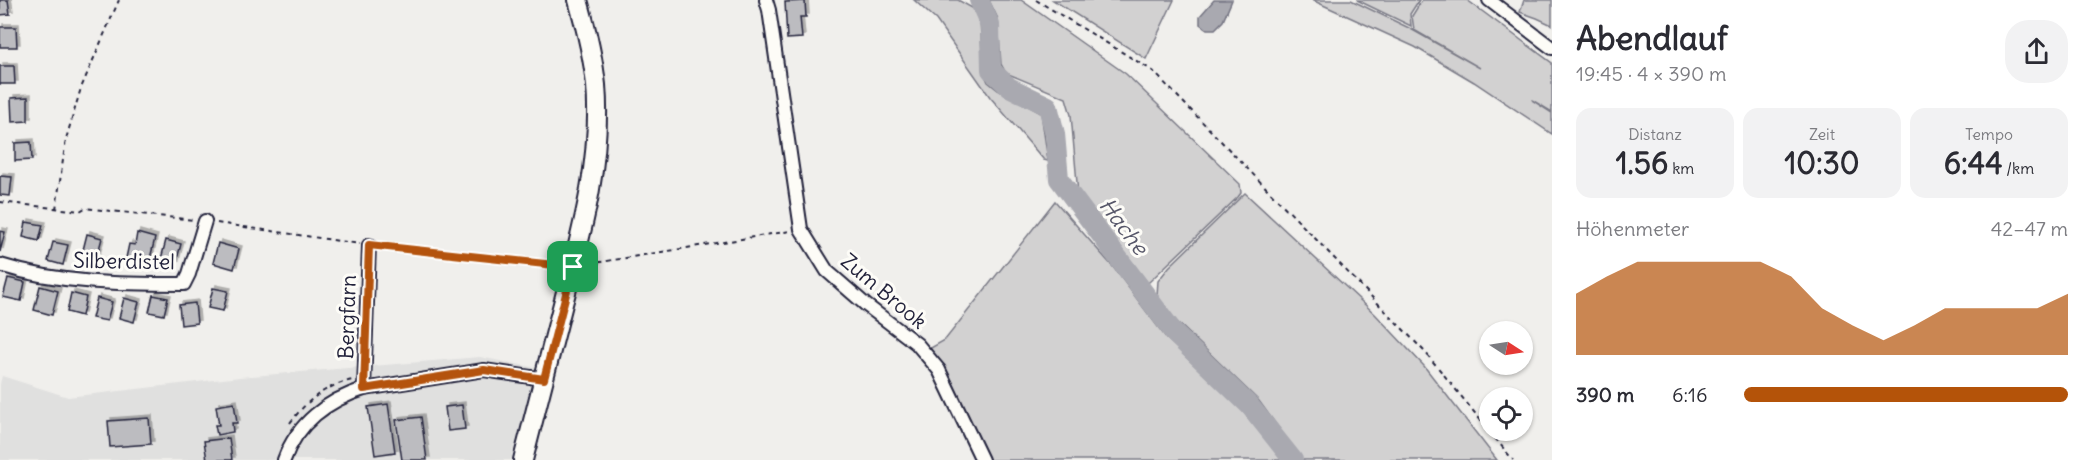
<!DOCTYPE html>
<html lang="de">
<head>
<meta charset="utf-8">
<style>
  :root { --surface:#fff; --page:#f2f2f3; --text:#2b2b33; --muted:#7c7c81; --accent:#b45309 }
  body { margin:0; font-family:Delius,sans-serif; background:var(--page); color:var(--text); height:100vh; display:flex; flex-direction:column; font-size:22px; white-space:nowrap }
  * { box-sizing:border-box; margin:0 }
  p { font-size:20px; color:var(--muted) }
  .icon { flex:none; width:33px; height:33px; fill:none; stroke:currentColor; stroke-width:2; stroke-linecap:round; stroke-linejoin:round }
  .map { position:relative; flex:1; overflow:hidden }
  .sheet { display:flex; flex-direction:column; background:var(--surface); width:540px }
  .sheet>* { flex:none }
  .needle { width:39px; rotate:102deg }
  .buttons { position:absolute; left:1479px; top:321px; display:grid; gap:12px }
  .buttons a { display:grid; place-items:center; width:54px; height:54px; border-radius:50%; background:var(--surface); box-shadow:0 2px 4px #0004; font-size:30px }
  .pin { position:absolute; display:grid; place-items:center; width:51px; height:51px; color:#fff; margin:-26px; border-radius:12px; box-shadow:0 3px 9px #0006 }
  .round { display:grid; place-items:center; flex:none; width:63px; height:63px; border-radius:24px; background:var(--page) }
  .overview { display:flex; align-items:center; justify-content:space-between; height:102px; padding:0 24px }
  h1 { font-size:33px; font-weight:700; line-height:45px }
  .stats { display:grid; grid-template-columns:repeat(3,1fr); gap:9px; height:102px; padding:6px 24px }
  .stats div { display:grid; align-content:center; border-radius:15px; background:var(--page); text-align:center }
  .stats b { font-size:30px; font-weight:700 }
  .stats small { font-size:16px; font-weight:400 }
  .stats p { font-size:16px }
  .chart { height:168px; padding:12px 24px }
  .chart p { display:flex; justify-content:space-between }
  .chart svg { width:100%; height:108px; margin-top:6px; fill:var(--accent); opacity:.7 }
  ul { padding:0 24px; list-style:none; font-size:20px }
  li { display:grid; grid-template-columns:96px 72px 1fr; align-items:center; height:45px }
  li i { height:15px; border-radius:8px; background:var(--accent) }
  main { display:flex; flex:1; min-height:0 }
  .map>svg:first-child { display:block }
  .built { fill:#e0e0df }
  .green { fill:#d2d1d1; stroke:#7a7a86; stroke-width:1.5 }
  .water { fill:#a9a9b0; stroke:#737381; stroke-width:1.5 }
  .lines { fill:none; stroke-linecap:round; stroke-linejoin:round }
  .river { stroke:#a9a9b0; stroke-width:20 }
  .building { fill:#bcbcc0; stroke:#22223b; stroke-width:1.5; filter:url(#shadow) }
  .minor-casing { stroke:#22223b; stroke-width:16 }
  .secondary-casing { stroke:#22223b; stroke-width:22 }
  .path { stroke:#22223b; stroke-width:2; stroke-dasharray:4.5 4.5; stroke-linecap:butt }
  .minor { stroke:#fdfcf7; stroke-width:12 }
  .secondary { stroke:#fdfcf7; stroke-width:18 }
  .route-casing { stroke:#fff; stroke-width:12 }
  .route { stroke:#b45309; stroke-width:8 }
  .labels { text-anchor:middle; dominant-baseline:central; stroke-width:6; stroke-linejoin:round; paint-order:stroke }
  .street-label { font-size:21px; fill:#22223b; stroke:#fdfcf7 }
  .water-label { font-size:22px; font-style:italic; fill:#58586a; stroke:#fdfcf7 }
</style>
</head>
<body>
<main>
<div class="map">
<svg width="1552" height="460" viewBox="0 0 1552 460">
  <defs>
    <filter id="shadow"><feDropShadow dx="3" dy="-3" stdDeviation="0" flood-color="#0004"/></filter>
  </defs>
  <rect width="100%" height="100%" fill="#f0efec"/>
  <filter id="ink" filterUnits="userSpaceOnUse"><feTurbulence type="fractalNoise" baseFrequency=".0167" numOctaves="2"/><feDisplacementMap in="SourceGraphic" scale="12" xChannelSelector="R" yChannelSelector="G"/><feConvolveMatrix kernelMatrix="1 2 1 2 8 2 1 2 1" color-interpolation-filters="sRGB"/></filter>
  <g filter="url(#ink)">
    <path class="built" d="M 480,357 L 537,368 L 511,460 L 0,460 L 0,384 L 2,376 L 68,397 L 240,377 Z"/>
    <path class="green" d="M 914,0 L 958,0 L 974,9 L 980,19 L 983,71 L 988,82 L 998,90 L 1041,113 L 1048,161 L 1044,160 L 990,97 L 936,20 Z
      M 989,0 L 1021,0 L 1126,74 L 1240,184 L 1241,193 L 1238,197 L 1148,283 L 1078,194 L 1071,115 L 1066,98 L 1006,73 L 1001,64 L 998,19 Z
      M 1053,0 L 1174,0 L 1146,59 Z
      M 1312,0 L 1351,0 L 1409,28 L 1480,68 L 1414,30 L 1412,16 L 1422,0 L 1467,0 L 1552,63 L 1552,112 L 1532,100 L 1552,113 L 1552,134 L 1474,82 L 1415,47 Z
      M 1357,0 L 1419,0 L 1410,14 L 1411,26 Z
      M 1524,0 L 1552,0 L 1552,25 L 1537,18 L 1520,12 Z
      M 1245,193 L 1375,314 L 1424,366 L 1497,460 L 1302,460 L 1259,401 L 1170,315 L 1157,295 L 1158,281 L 1169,267 Z
      M 1055,201 L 1113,267 L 1167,339 L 1241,409 L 1283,460 L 989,460 L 961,404 L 929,349 L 945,340 Z"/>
    <path class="water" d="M 1214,0 L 1232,0 L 1223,21 L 1215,29 L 1207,29 L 1200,24 L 1200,16 Z"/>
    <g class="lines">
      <path class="river" d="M 979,0 L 990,25 L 991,70 L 1009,87 L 1048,106 L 1055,134 L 1059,179 L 1175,334 L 1250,406 L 1293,460"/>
    </g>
    <path class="building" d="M 0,0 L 8,0 L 10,14 L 0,15 Z
      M 805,1 L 806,17 L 800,17 L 802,38 L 787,39 L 785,2 Z
      M 0,27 L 16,27 L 17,47 L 0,47 Z
      M 0,66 L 14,66 L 15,84 L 0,84 Z
      M 28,97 L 28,121 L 12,122 L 11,98 Z
      M 31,142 L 32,160 L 15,161 L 15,143 Z
      M 0,176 L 12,177 L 10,196 L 0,195 Z
      M 26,222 L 43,225 L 39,241 L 23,237 Z
      M 0,231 L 5,232 L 0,252 Z
      M 137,233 L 155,238 L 149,263 L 126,258 L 129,244 L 135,245 Z
      M 87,234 L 102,238 L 97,257 L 82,254 Z
      M 166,240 L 181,244 L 176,263 L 161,259 Z
      M 53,242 L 68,245 L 63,265 L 48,261 Z
      M 218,243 L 239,249 L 234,269 L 213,263 Z
      M 8,278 L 25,282 L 21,301 L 3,297 Z
      M 40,286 L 58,291 L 52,315 L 34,310 Z
      M 213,288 L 228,291 L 223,311 L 208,308 Z
      M 71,293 L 86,297 L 82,316 L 67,312 Z
      M 153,295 L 168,298 L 164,315 L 149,312 Z
      M 97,298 L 112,302 L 107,321 L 92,318 Z
      M 124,298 L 139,302 L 134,322 L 119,318 Z
      M 195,303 L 197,323 L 181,325 L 179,305 Z
      M 234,403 L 237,423 L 232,423 L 233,432 L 217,435 L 215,425 L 219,425 L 216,406 Z
      M 388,404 L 395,452 L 375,455 L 368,407 Z
      M 462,405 L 465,429 L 448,431 L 445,407 Z
      M 421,417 L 427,460 L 402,460 L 396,420 Z
      M 149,418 L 151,444 L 110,447 L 108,421 Z
      M 229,438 L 232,460 L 207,460 L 204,441 Z"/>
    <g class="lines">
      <g class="minor-casing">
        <path id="minor" d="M 766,0 L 769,10 L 801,229 L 827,271 L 866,305 L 917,344 L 939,370 L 982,460
          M 1489,0 L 1552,48
          M 0,265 C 60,284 121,284 184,284 L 189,274 L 205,221
          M 364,389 L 369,245
          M 284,460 C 297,423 328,400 364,389 L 484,370 L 544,379"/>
      </g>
      <g class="secondary-casing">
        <path id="secondary" d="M 523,460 C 537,405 551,351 565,296 C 583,228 602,157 596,85 C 593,56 586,28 578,0"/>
      </g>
      <path class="path" d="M 1036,0 L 1153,71 L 1426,353 L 1513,460
        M 0,202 L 80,211 L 85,208 L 193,220
        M 56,209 L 66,139 L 81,88 L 119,0
        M 217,223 L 360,244
        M 380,247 L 559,266
        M 589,264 L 790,231
        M 290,423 C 306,401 326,385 353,380"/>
      <use href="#minor" class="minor"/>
      <use href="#secondary" class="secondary"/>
    </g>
  </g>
  <g class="lines" filter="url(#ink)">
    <g class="route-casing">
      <path id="route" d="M 369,245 L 573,267 L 544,379 L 484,370 L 364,389 Z"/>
    </g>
    <use href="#route" class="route"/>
  </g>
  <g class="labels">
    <g class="street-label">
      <text transform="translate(124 261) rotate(1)">Silberdistel</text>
      <text transform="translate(884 291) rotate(40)">Zum Brook</text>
      <text transform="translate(347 317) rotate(-88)">Bergfarn</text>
    </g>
    <g class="water-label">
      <text transform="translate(1124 226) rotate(53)">Hache</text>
    </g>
  </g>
</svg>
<div class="buttons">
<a><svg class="needle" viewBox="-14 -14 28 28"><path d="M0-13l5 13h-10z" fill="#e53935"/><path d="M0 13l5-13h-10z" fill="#7c7c81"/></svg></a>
<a><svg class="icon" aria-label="locate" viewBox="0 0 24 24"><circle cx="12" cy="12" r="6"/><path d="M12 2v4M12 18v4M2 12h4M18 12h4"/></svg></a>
</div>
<div class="pin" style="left:573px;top:267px;background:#1e9e55"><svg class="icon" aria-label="arrive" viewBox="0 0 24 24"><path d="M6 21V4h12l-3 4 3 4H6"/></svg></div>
</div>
<section class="sheet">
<div class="overview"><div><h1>Abendlauf</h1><p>19:45 · 4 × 390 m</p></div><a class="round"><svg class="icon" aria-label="share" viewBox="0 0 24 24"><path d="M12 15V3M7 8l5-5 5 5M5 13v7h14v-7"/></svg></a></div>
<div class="stats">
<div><p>Distanz</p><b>1.56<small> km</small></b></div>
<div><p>Zeit</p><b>10:30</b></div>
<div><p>Tempo</p><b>6:44<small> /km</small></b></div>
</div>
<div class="chart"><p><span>Höhenmeter</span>42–47 m</p>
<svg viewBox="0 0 160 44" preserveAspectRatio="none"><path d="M0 44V19L10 12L20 6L30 6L40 6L50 6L60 6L70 12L80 25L90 32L100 38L110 32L120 25L130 25L140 25L150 25L160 19V44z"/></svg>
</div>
<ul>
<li><b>390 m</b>6:16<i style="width:100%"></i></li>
</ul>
</section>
</main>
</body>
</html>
